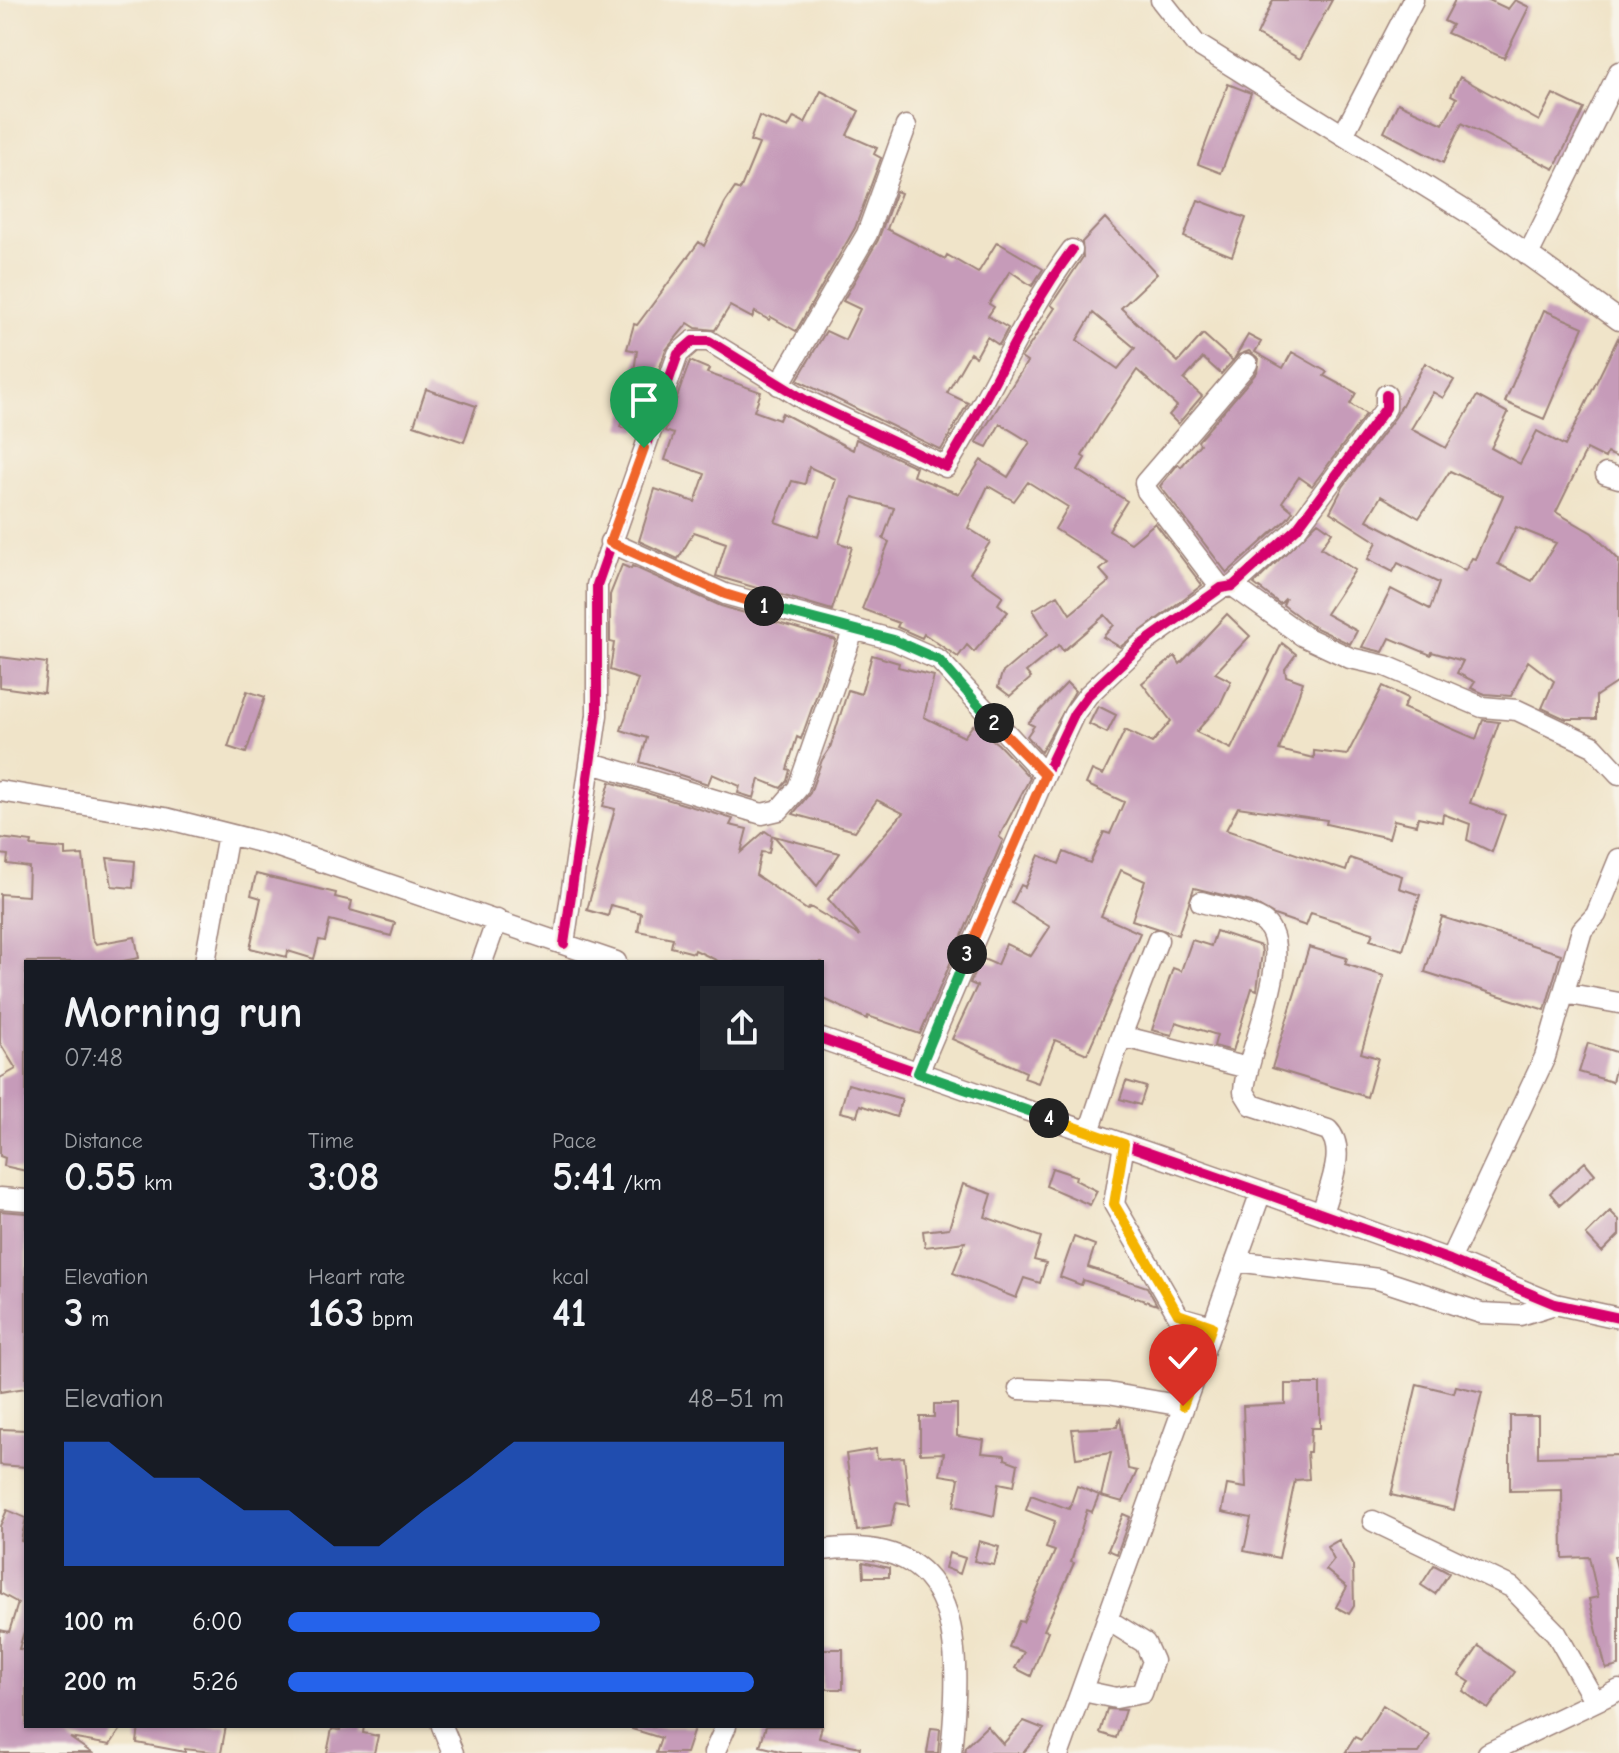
<!DOCTYPE html>
<html lang="en">
<head>
<meta charset="utf-8">
<style>
  :root { --surface:#171b24; --page:#20242c; --text:#f1f3f6; --muted:#9ea1a6; --accent:#2563eb }
  body { margin:0; font-family:"Comic Neue",sans-serif; background:var(--page); color:var(--text); height:100vh; display:flex; flex-direction:column; font-size:30px; white-space:nowrap }
  * { box-sizing:border-box; margin:0 }
  p { font-size:26px; color:var(--muted) }
  .icon { flex:none; width:44px; height:44px; fill:none; stroke:currentColor; stroke-width:2; stroke-linecap:round; stroke-linejoin:round }
  .map { position:relative; flex:1; overflow:hidden }
  .drawer { position:absolute; left:24px; top:960px; width:800px; height:768px; display:flex; flex-direction:column; background:var(--surface); border-radius:0px; box-shadow:0 2px 6px #0004 }
  .drawer>* { flex:none }
  .pin { position:absolute; display:grid; place-items:center; width:68px; height:68px; color:#fff; margin:-82px -34px; border-radius:50% 50% 50% 0; rotate:-45deg; box-shadow:0 0 8px #0007 }
  .pin .icon { rotate:45deg }
  .km { position:absolute; width:40px; height:40px; margin:-20px; border-radius:50%; background:#222; color:#fff; font-size:22px; line-height:40px; text-align:center }
  .round { display:grid; place-items:center; flex:none; width:84px; height:84px; border-radius:0px; background:var(--page) }
  .overview { display:flex; align-items:center; justify-content:space-between; height:136px; padding:0 40px }
  h1 { font-size:44px; font-weight:600; line-height:60px }
  .figures { display:grid; grid-template-columns:repeat(3,1fr); gap:12px; height:136px; padding:8px 40px }
  .figures div { display:grid; align-content:center }
  .figures b { font-size:40px; font-weight:600 }
  .figures small { font-size:22px; font-weight:400 }
  .figures p { font-size:22px }
  .chart { height:224px; padding:16px 40px }
  .chart p { display:flex; justify-content:space-between }
  .chart svg { width:100%; height:144px; margin-top:8px; fill:var(--accent); opacity:.7 }
  ul { padding:0 40px; list-style:none; font-size:26px }
  li { display:grid; grid-template-columns:128px 96px 1fr; align-items:center; height:60px }
  li i { height:20px; border-radius:10px; background:var(--accent) }
  .map>svg:first-child { display:block }
  .building { fill:#c69bb9; fill-rule:evenodd }
  .lines { fill:none; stroke-linecap:round; stroke-linejoin:round }
  .minor-casing { stroke:#9d827a; stroke-width:23 }
  .minor { stroke:#fff; stroke-width:20 }
  .cycleway-casing { stroke:#f7f3e8; stroke-width:15 }
  .cycleway { stroke:#d6006c; stroke-width:10 }
  .split-1-casing { stroke:#fff; stroke-width:16 }
  .split-2-casing { stroke:#fff; stroke-width:16 }
  .split-3-casing { stroke:#fff; stroke-width:16 }
  .split-4-casing { stroke:#fff; stroke-width:16 }
  .split-5-casing { stroke:#fff; stroke-width:16 }
  .split-6-casing { stroke:#fff; stroke-width:16 }
  .split-1 { stroke:#f0652b; stroke-width:10 }
  .split-2 { stroke:#22a559; stroke-width:10 }
  .split-3 { stroke:#f0652b; stroke-width:10 }
  .split-4 { stroke:#22a559; stroke-width:10 }
  .split-5 { stroke:#f5b400; stroke-width:10 }
  .split-6 { stroke:#f5b400; stroke-width:10 }
</style>
</head>
<body>
<div class="map">
<svg width="1619" height="1753" viewBox="0 0 1619 1753">
  <rect width="100%" height="100%" fill="#f7f3e8"/>
  <filter id="ink" filterUnits="userSpaceOnUse"><feTurbulence type="fractalNoise" baseFrequency=".0125" numOctaves="2"/><feDisplacementMap in="SourceGraphic" scale="16" xChannelSelector="R" yChannelSelector="G"/><feConvolveMatrix kernelMatrix="1 2 1 2 8 2 1 2 1" color-interpolation-filters="sRGB"/></filter>
  <filter id="wash" filterUnits="userSpaceOnUse"><feTurbulence type="fractalNoise" baseFrequency=".006" numOctaves="4" result="noise"/><feDisplacementMap in="SourceGraphic" scale="32" xChannelSelector="R" yChannelSelector="G"/><feGaussianBlur stdDeviation="1.8" result="paint"/><feColorMatrix in="noise" values="0 0 0 0 0 0 0 0 0 0 0 0 0 0 0 0 0 1.4 0 .05"/><feComposite in="paint" operator="in"/></filter>
  <g filter="url(#wash)">
    <rect width="100%" height="100%" fill="#f0e4c9"/>
    <g id="blocks">
      <path class="building" d="M 1273,0 L 1332,0 L 1300,59 L 1257,35 Z
        M 1455,0 L 1489,0 L 1508,9 L 1515,0 L 1529,7 L 1504,58 L 1447,33 L 1452,25 L 1444,21 Z
        M 1460,77 L 1539,121 L 1553,94 L 1584,109 L 1554,169 L 1462,123 L 1443,163 L 1384,132 L 1398,103 L 1443,124 L 1457,98 L 1451,95 Z
        M 1228,84 L 1251,93 L 1221,173 L 1198,164 Z
        M 821,91 L 859,111 L 847,135 L 877,148 L 874,154 L 881,158 L 855,228 L 796,331 L 771,317 L 769,320 L 755,312 L 752,318 L 730,306 L 715,330 L 696,328 L 688,323 L 666,350 L 637,431 L 620,427 L 638,372 L 634,371 L 637,351 L 627,349 L 634,324 L 637,325 L 699,242 L 704,246 L 725,203 L 735,188 L 740,190 L 759,144 L 750,141 L 759,116 L 788,128 L 794,117 L 805,123 Z
        M 896,191 L 901,193 L 887,229 L 945,259 L 947,255 L 978,273 L 997,242 L 1043,269 L 1032,286 L 1010,271 L 989,304 L 994,307 L 988,316 L 1008,328 L 999,345 L 987,337 L 976,357 L 970,353 L 947,393 L 968,403 L 941,450 L 797,380 L 826,331 L 845,340 L 860,309 L 843,301 L 878,240 Z
        M 1198,200 L 1246,218 L 1232,256 L 1184,237 Z
        M 1105,218 L 1157,274 L 1121,308 L 1178,362 L 1203,334 L 1233,361 L 1248,335 L 1261,342 L 1255,352 L 1283,368 L 1292,352 L 1327,372 L 1324,376 L 1356,393 L 1350,404 L 1366,414 L 1312,486 L 1299,477 L 1282,502 L 1293,511 L 1287,519 L 1227,573 L 1160,486 L 1178,464 L 1181,467 L 1200,444 L 1198,441 L 1257,372 L 1259,359 L 1249,351 L 1238,355 L 1221,374 L 1203,358 L 1184,380 L 1202,396 L 1178,424 L 1169,415 L 1177,406 L 1137,370 L 1100,425 L 1082,456 L 1085,458 L 1078,470 L 1127,501 L 1109,530 L 1131,543 L 1155,523 L 1202,585 L 1120,647 L 1103,637 L 1114,625 L 1105,615 L 1063,651 L 1059,645 L 1026,672 L 1031,678 L 1010,696 L 998,687 L 1002,673 L 1048,634 L 1033,610 L 1058,595 L 1070,614 L 1110,581 L 1100,570 L 1108,563 L 1055,529 L 1068,507 L 1028,482 L 1014,501 L 988,486 L 968,528 L 990,542 L 970,573 L 1003,596 L 998,604 L 1008,612 L 974,652 L 967,645 L 958,657 L 924,634 L 922,638 L 897,627 L 899,623 L 862,609 L 889,542 L 883,539 L 894,508 L 853,497 L 839,543 L 852,547 L 832,610 L 716,576 L 726,543 L 694,532 L 678,559 L 639,541 L 655,489 L 695,502 L 705,474 L 665,460 L 674,434 L 665,431 L 690,361 L 709,369 L 707,373 L 761,392 L 754,411 L 779,420 L 782,413 L 853,450 L 856,439 L 916,467 L 913,476 L 959,494 L 981,460 L 1008,477 L 1030,442 L 1000,424 L 987,447 L 976,442 L 1027,362 L 1021,358 L 1055,308 L 1051,305 L 1083,257 L 1082,242 ZM 1093,313 L 1135,348 L 1118,369 L 1077,340 ZM 809,467 L 836,479 L 818,537 L 775,522 L 792,481 L 805,484 Z
        M 1544,310 L 1583,327 L 1544,419 L 1505,402 Z
        M 1619,336 L 1619,458 L 1607,453 L 1605,458 L 1587,449 L 1556,512 L 1592,533 L 1619,560 L 1619,681 L 1596,696 L 1596,719 L 1566,719 L 1542,708 L 1554,681 L 1528,661 L 1511,696 L 1485,694 L 1471,688 L 1475,682 L 1457,673 L 1463,661 L 1432,652 L 1431,655 L 1390,638 L 1383,652 L 1362,647 L 1391,589 L 1430,609 L 1439,583 L 1398,563 L 1393,572 L 1368,559 L 1377,542 L 1330,512 L 1343,487 L 1396,416 L 1425,363 L 1454,380 L 1443,398 L 1433,392 L 1411,429 L 1446,448 L 1477,396 L 1508,413 L 1491,448 L 1520,464 L 1537,431 L 1565,446 ZM 1450,471 L 1503,496 L 1475,559 L 1472,558 L 1465,571 L 1367,520 L 1381,496 L 1419,518 ZM 1516,527 L 1556,543 L 1532,581 L 1498,564 Z
        M 426,389 L 476,406 L 464,442 L 414,425 Z
        M 1318,522 L 1332,532 L 1321,548 L 1355,570 L 1326,614 L 1357,631 L 1350,644 L 1310,625 L 1283,605 L 1286,598 L 1280,604 L 1254,584 Z
        M 622,565 L 631,569 L 632,566 L 721,606 L 836,640 L 801,739 L 797,737 L 787,769 L 790,770 L 787,781 L 781,788 L 759,779 L 754,798 L 738,793 L 740,786 L 712,774 L 708,784 L 640,762 L 647,738 L 621,730 L 638,679 L 610,670 L 614,643 L 610,642 L 610,595 Z
        M 1227,614 L 1250,636 L 1215,673 L 1231,681 L 1220,705 L 1196,732 L 1231,749 L 1282,643 L 1296,654 L 1285,669 L 1286,676 L 1303,682 L 1279,750 L 1314,758 L 1314,751 L 1347,755 L 1383,686 L 1408,698 L 1403,708 L 1476,739 L 1483,720 L 1499,722 L 1470,803 L 1505,815 L 1492,852 L 1467,840 L 1470,824 L 1443,814 L 1442,822 L 1418,817 L 1416,825 L 1394,820 L 1389,838 L 1326,824 L 1327,820 L 1238,807 L 1226,830 L 1346,871 L 1350,858 L 1402,876 L 1399,888 L 1420,895 L 1403,950 L 1370,940 L 1373,933 L 1311,913 L 1306,926 L 1274,915 L 1251,902 L 1194,888 L 1178,935 L 1132,920 L 1145,881 L 1121,870 L 1101,916 L 1140,933 L 1087,1054 L 1055,1040 L 1038,1083 L 1024,1078 L 1026,1072 L 952,1039 L 977,986 L 970,983 L 981,958 L 997,965 L 1006,944 L 1031,956 L 1050,927 L 1012,903 L 1021,885 L 1025,887 L 1039,855 L 1059,864 L 1064,852 L 1090,863 L 1104,832 L 1110,834 L 1124,802 L 1086,784 L 1092,770 L 1103,775 L 1125,730 L 1152,743 L 1171,721 L 1142,683 L 1175,656 L 1180,664 Z
        M 872,655 L 899,663 L 898,667 L 934,676 L 924,717 L 964,737 L 973,725 L 998,744 L 1030,778 L 999,837 L 1003,840 L 920,1034 L 868,1016 L 867,1019 L 822,998 L 822,962 L 720,962 L 695,950 L 694,953 L 671,947 L 673,938 L 638,931 L 641,913 L 611,905 L 608,916 L 587,910 L 615,809 L 603,806 L 610,782 L 733,819 L 730,825 L 747,829 L 741,852 L 765,831 L 772,836 L 769,853 L 761,852 L 756,875 L 807,910 L 810,907 L 860,936 L 828,899 L 903,813 L 877,800 L 855,831 L 793,814 L 810,793 L 822,760 L 830,748 L 848,690 L 861,694 Z
        M 0,657 L 47,663 L 44,693 L 0,687 Z
        M 1067,683 L 1075,691 L 1041,752 L 1027,736 L 1034,726 L 1028,723 Z
        M 247,691 L 265,697 L 246,753 L 228,747 Z
        M 1098,706 L 1116,715 L 1107,733 L 1089,724 Z
        M 774,836 L 840,853 L 817,886 Z
        M 0,838 L 32,842 L 31,846 L 65,849 L 65,856 L 83,855 L 92,938 L 96,944 L 135,937 L 139,958 L 118,962 L 26,962 L 26,1171 L 4,1166 L 5,1158 L 0,1156 L 0,1078 L 16,1069 L 0,1043 L 0,894 L 28,896 L 29,867 L 7,864 L 8,855 L 0,854 Z
        M 107,858 L 135,861 L 133,888 L 112,886 Z
        M 256,874 L 336,893 L 335,897 L 352,901 L 350,910 L 395,923 L 391,936 L 330,920 L 325,941 L 319,940 L 314,959 L 288,951 L 287,957 L 250,948 L 261,898 L 251,895 Z
        M 1442,917 L 1561,954 L 1545,1010 L 1425,972 Z
        M 1216,931 L 1261,946 L 1262,953 L 1257,990 L 1252,988 L 1233,1051 L 1214,1046 L 1217,1035 L 1176,1022 L 1172,1035 L 1152,1030 L 1173,968 L 1181,971 L 1192,940 L 1211,946 Z
        M 1309,947 L 1347,958 L 1345,964 L 1384,976 L 1361,1053 L 1378,1058 L 1367,1097 L 1272,1068 Z
        M 1588,1043 L 1619,1053 L 1612,1082 L 1579,1072 Z
        M 1126,1081 L 1146,1087 L 1140,1105 L 1120,1099 Z
        M 848,1084 L 902,1099 L 896,1117 L 860,1105 L 857,1116 L 840,1112 Z
        M 1585,1162 L 1595,1174 L 1560,1205 L 1550,1193 Z
        M 1052,1168 L 1076,1176 L 1075,1180 L 1097,1191 L 1090,1205 L 1046,1186 Z
        M 963,1184 L 992,1194 L 985,1217 L 1041,1237 L 1034,1260 L 1046,1263 L 1040,1283 L 1024,1278 L 1016,1298 L 953,1273 L 965,1242 L 925,1247 L 923,1231 L 949,1228 Z
        M 0,1211 L 26,1213 L 26,1388 L 0,1392 Z
        M 1610,1211 L 1619,1220 L 1619,1235 L 1602,1252 L 1586,1235 Z
        M 1074,1237 L 1095,1245 L 1088,1267 L 1147,1287 L 1157,1305 L 1083,1280 L 1081,1285 L 1060,1277 Z
        M 1285,1384 L 1320,1384 L 1320,1428 L 1311,1428 L 1310,1452 L 1307,1452 L 1309,1479 L 1295,1480 L 1279,1558 L 1244,1551 L 1251,1518 L 1222,1512 L 1227,1485 L 1246,1488 L 1243,1406 L 1285,1404 Z
        M 1417,1384 L 1454,1393 L 1456,1386 L 1482,1392 L 1454,1510 L 1391,1495 Z
        M 934,1404 L 957,1404 L 957,1436 L 984,1440 L 982,1453 L 1005,1455 L 1005,1459 L 1018,1464 L 1014,1486 L 999,1483 L 994,1516 L 954,1506 L 959,1478 L 940,1475 L 944,1453 L 920,1454 L 920,1417 L 934,1417 Z
        M 1510,1416 L 1538,1416 L 1538,1457 L 1619,1455 L 1619,1556 L 1614,1556 L 1619,1576 L 1619,1666 L 1606,1669 L 1589,1599 L 1598,1597 L 1589,1557 L 1563,1558 L 1562,1490 L 1510,1491 Z
        M 1120,1417 L 1128,1469 L 1137,1471 L 1123,1502 L 1101,1496 L 1111,1453 L 1076,1458 L 1072,1429 L 1117,1427 Z
        M 0,1429 L 26,1430 L 26,1467 L 0,1465 Z
        M 876,1449 L 877,1459 L 904,1457 L 909,1505 L 896,1503 L 891,1526 L 857,1531 L 846,1454 Z
        M 1077,1486 L 1099,1495 L 1092,1512 L 1087,1510 L 1071,1562 L 1074,1563 L 1044,1630 L 1048,1631 L 1031,1676 L 1015,1668 L 1024,1652 L 1009,1647 L 1019,1621 L 1023,1622 L 1055,1551 L 1046,1548 L 1055,1521 L 1026,1510 L 1031,1495 L 1069,1509 Z
        M 7,1510 L 26,1518 L 21,1541 L 26,1543 L 26,1625 L 19,1649 L 26,1650 L 26,1726 L 123,1726 L 110,1745 L 70,1738 L 92,1753 L 0,1753 L 0,1630 L 9,1632 L 18,1603 L 0,1593 L 0,1526 Z
        M 1123,1514 L 1130,1517 L 1117,1554 L 1108,1550 Z
        M 1339,1540 L 1353,1566 L 1354,1606 L 1349,1614 L 1336,1607 L 1347,1587 L 1326,1570 L 1334,1560 L 1327,1547 Z
        M 979,1541 L 999,1547 L 994,1565 L 974,1561 Z
        M 949,1553 L 965,1558 L 960,1574 L 945,1568 Z
        M 863,1562 L 889,1568 L 889,1577 L 864,1577 Z
        M 1434,1565 L 1449,1573 L 1435,1594 L 1421,1585 Z
        M 1479,1646 L 1515,1672 L 1488,1709 L 1463,1691 L 1470,1682 L 1459,1675 Z
        M 822,1649 L 843,1649 L 843,1689 L 822,1689 Z
        M 1383,1705 L 1430,1735 L 1419,1753 L 1345,1753 L 1355,1737 L 1361,1740 Z
        M 1107,1709 L 1125,1710 L 1116,1738 L 1100,1733 Z
        M 1024,1721 L 1044,1729 L 1023,1753 L 964,1753 L 965,1747 L 987,1726 L 1003,1744 Z
        M 139,1726 L 226,1726 L 221,1753 L 185,1749 L 185,1752 L 137,1743 Z
        M 341,1726 L 364,1726 L 363,1733 L 378,1736 L 374,1753 L 327,1753 L 332,1729 L 340,1730 Z
        M 632,1726 L 695,1726 L 686,1753 L 656,1753 L 661,1738 L 632,1729 Z
        M 766,1726 L 822,1726 L 819,1738 L 860,1747 L 859,1753 L 788,1753 L 760,1746 Z
        M 931,1728 L 940,1729 L 938,1753 L 927,1753 Z"/>
    </g>
  </g>
  <g filter="url(#ink)">
    <use href="#blocks" fill-opacity="0" stroke="#9d827a" stroke-width="2"/>
    <g class="lines">
      <g class="minor-casing">
        <path id="minor" d="M 1161,0 L 1195,43 L 1480,220 L 1619,320
          M 1343,135 L 1413,0
          M 1528,255 L 1619,72
          M 779,385 L 867,234 L 906,126
          M 1606,474 L 1619,478
          M 610,542 L 725,594 L 894,640 L 939,660 L 1045,775
          M 1233,586 L 1303,636 L 1350,658 L 1386,666 L 1482,707 L 1517,710 L 1593,746 L 1619,774
          M 1221,588 L 1147,491 L 1145,483 L 1247,364
          M 592,763 L 762,814 L 779,810 L 798,788 L 853,631
          M 0,791 L 165,818 L 276,846 L 616,962
          M 1201,902 C 1219,907 1244,911 1261,920 C 1301,945 1245,1053 1244,1092 L 1252,1105 L 1328,1130 C 1348,1150 1328,1189 1322,1214
          M 564,944 L 597,715 L 597,585 L 678,354 L 693,341 L 709,341 L 805,400 L 946,467 C 991,396 1022,317 1072,250
          M 205,962 L 228,834
          M 482,962 L 497,920
          M 1564,993 L 1619,1003
          M 1121,1036 L 1158,940
          M 822,1039 L 1261,1192 L 1450,1260 L 1555,1304 L 1619,1318
          M 918,1073 L 1045,775 L 1074,714 L 1088,695 L 1142,644 L 1221,588 L 1233,586 L 1297,528 L 1386,408 L 1386,395
          M 1089,1132 L 1121,1036 L 1248,1068
          M 1124,1144 L 1114,1204 L 1179,1317 L 1212,1326
          M 0,1198 L 26,1200
          M 1450,1260 L 1545,1057 L 1582,930 L 1596,915 L 1619,859
          M 1236,1261 L 1378,1279 L 1481,1313 L 1520,1315 L 1555,1304
          M 1019,1389 L 1108,1393 L 1183,1406
          M 1373,1521 L 1511,1587 L 1556,1633 L 1594,1700
          M 822,1550 C 966,1531 961,1649 951,1753
          M 1083,1691 L 1116,1698 L 1142,1693 L 1153,1661 L 1145,1643 L 1108,1620
          M 442,1726 L 453,1753
          M 714,1753 L 726,1726
          M 1059,1753 L 1261,1192
          M 1488,1753 L 1619,1690"/>
      </g>
      <use href="#minor" class="minor"/>
      <g class="cycleway-casing">
        <path id="cycleway" d="M 564,944 L 597,715 L 597,585 L 678,354 L 693,341 L 709,341 L 805,400 L 946,467 C 991,396 1022,317 1072,250
          M 822,1039 L 1261,1192 L 1450,1260 L 1555,1304 L 1619,1318
          M 918,1073 L 1045,775 L 1074,714 L 1088,695 L 1142,644 L 1221,588 L 1233,586 L 1297,528 L 1386,408 L 1386,395"/>
      </g>
      <use href="#cycleway" class="cycleway"/>
    </g>
  </g>
  <g class="lines" filter="url(#ink)">
    <g class="split-1-casing">
      <path id="split-1" d="M 644,448 L 610,542 L 725,594 L 764,606"/>
    </g>
    <g class="split-2-casing">
      <path id="split-2" d="M 764,606 L 894,640 L 939,660 L 994,723"/>
    </g>
    <g class="split-3-casing">
      <path id="split-3" d="M 967,954 L 1045,775 L 994,723"/>
    </g>
    <g class="split-4-casing">
      <path id="split-4" d="M 967,954 L 918,1073 L 1049,1118"/>
    </g>
    <g class="split-5-casing">
      <path id="split-5" d="M 1049,1118 L 1124,1144 L 1114,1204 L 1178,1314"/>
    </g>
    <g class="split-6-casing">
      <path id="split-6" d="M 1178,1314 L 1212,1326 L 1183,1406"/>
    </g>
    <use href="#split-1" class="split-1"/>
    <use href="#split-2" class="split-2"/>
    <use href="#split-3" class="split-3"/>
    <use href="#split-4" class="split-4"/>
    <use href="#split-5" class="split-5"/>
    <use href="#split-6" class="split-6"/>
  </g>
</svg>
<div class="pin" style="left:644px;top:448px;background:#1e9e55"><svg class="icon" aria-label="arrive" viewBox="0 0 24 24"><path d="M6 21V4h12l-3 4 3 4H6"/></svg></div>
<div class="pin" style="left:1183px;top:1406px;background:#d93025"><svg class="icon" aria-label="check" viewBox="0 0 24 24"><path d="M5 12l5 5 9-10"/></svg></div>
<b class="km" style="left:764px;top:606px">1</b>
<b class="km" style="left:994px;top:723px">2</b>
<b class="km" style="left:967px;top:954px">3</b>
<b class="km" style="left:1049px;top:1118px">4</b>
<section class="drawer">
<div class="overview"><div><h1>Morning run</h1><p>07:48</p></div><a class="round"><svg class="icon" aria-label="share" viewBox="0 0 24 24"><path d="M12 15V3M7 8l5-5 5 5M5 13v7h14v-7"/></svg></a></div>
<div class="figures">
<div><p>Distance</p><b>0.55<small> km</small></b></div>
<div><p>Time</p><b>3:08</b></div>
<div><p>Pace</p><b>5:41<small> /km</small></b></div>
</div>
<div class="figures">
<div><p>Elevation</p><b>3<small> m</small></b></div>
<div><p>Heart rate</p><b>163<small> bpm</small></b></div>
<div><p>kcal</p><b>41</b></div>
</div>
<div class="chart"><p><span>Elevation</span>48–51 m</p>
<svg viewBox="0 0 160 44" preserveAspectRatio="none"><path d="M0 44V6L10 6L20 17L30 17L40 27L50 27L60 38L70 38L80 27L90 17L100 6L110 6L120 6L130 6L140 6L150 6L160 6V44z"/></svg>
</div>
<ul>
<li><b>100 m</b>6:00<i style="width:63%"></i></li>
<li><b>200 m</b>5:26<i style="width:94%"></i></li>
</ul>
</section>
</div>
</body>
</html>
